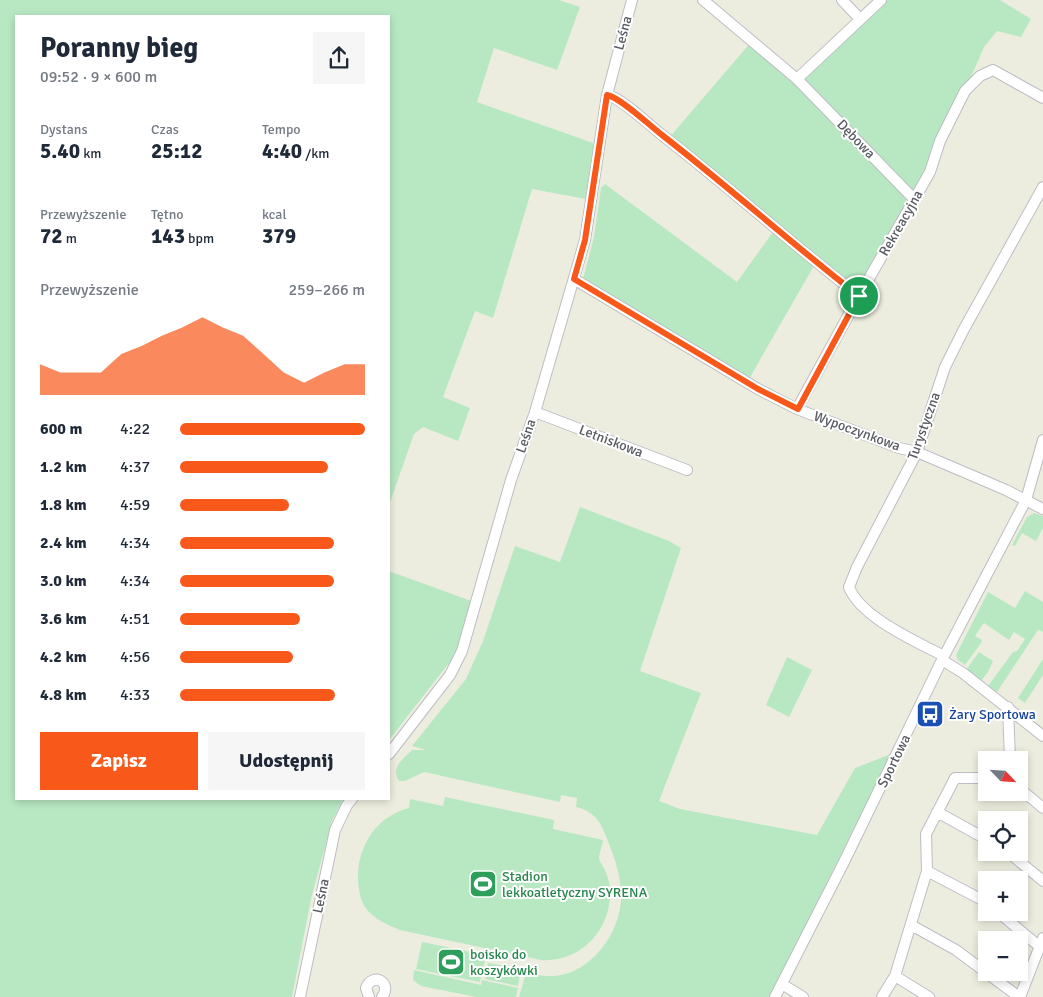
<!DOCTYPE html>
<html lang="pl">
<head>
<meta charset="utf-8">
<style>
  :root { --surface:#fff; --page:#f6f6f7; --text:#1f2937; --muted:#747a83; --accent:#f8581a }
  body { margin:0; font-family:Signika,sans-serif; background:var(--page); color:var(--text); height:100vh; display:flex; flex-direction:column; font-size:19px; white-space:nowrap }
  * { box-sizing:border-box; margin:0 }
  p { font-size:16px; color:var(--muted) }
  .icon { flex:none; width:28px; height:28px; fill:none; stroke:currentColor; stroke-width:2; stroke-linecap:round; stroke-linejoin:round }
  .map { position:relative; flex:1; overflow:hidden }
  .side { position:absolute; left:15px; top:15px; width:375px; height:785px; display:flex; flex-direction:column; background:var(--surface); border-radius:0px; box-shadow:0 2px 8px #0003 }
  .side>* { flex:none }
  .needle { width:32px; rotate:115deg }
  .controls { position:absolute; left:978px; top:751px; display:grid; gap:10px }
  .controls a { display:grid; place-items:center; width:50px; height:50px; border-radius:0px; background:var(--surface); box-shadow:0 2px 8px #0003; font-size:25px }
  .pin { position:absolute; display:grid; place-items:center; width:42px; height:42px; color:#fff; margin:-21px; border:2px solid #fff; border-radius:50%; box-shadow:0 1px 5px #0007 }
  .round { display:grid; place-items:center; flex:none; width:52px; height:52px; border-radius:0px; background:var(--page) }
  .headline { display:flex; align-items:center; justify-content:space-between; height:85px; padding:0 25px }
  h1 { font-size:28px; font-weight:700; line-height:38px }
  .stats { display:grid; grid-template-columns:repeat(3,1fr); gap:8px; height:85px; padding:5px 25px }
  .stats div { display:grid; align-content:center }
  .stats b { font-size:21px; font-weight:700 }
  .stats small { font-size:14px; font-weight:400 }
  .stats p { font-size:14px }
  .chart { height:140px; padding:10px 25px }
  .chart p { display:flex; justify-content:space-between }
  .chart svg { width:100%; height:90px; margin-top:5px; fill:var(--accent); opacity:.7 }
  .button { display:flex; gap:10px; margin-top:auto; padding:10px 25px }
  .button a { flex:1; height:58px; border-radius:0px; background:var(--accent); color:#fff; font-size:20px; font-weight:700; line-height:58px; text-align:center }
  .button a+a { background:var(--page); color:var(--text) }
  ul { padding:0 25px; list-style:none; font-size:16px }
  li { display:grid; grid-template-columns:80px 60px 1fr; align-items:center; height:38px }
  li i { height:12px; border-radius:6px; background:var(--accent) }
  .map>svg:first-child { display:block }
  .green { fill:#b8e8c2 }
  .lines { fill:none; stroke-linecap:round; stroke-linejoin:round }
  .minor-casing { stroke:#bcbdc5; stroke-width:12 }
  .minor { stroke:#fff; stroke-width:10 }
  .route-casing { stroke:#fff; stroke-width:10 }
  .route { stroke:#f8581a; stroke-width:6 }
  .labels { text-anchor:middle; dominant-baseline:central; stroke-width:4; stroke-linejoin:round; paint-order:stroke }
  .street-label { font-size:14px; fill:#585b62; stroke:#fff }
  .transit-label { font-size:14px; fill:#164399; stroke:#fff; text-anchor:start }
  .leisure-label { font-size:14px; fill:#27864d; stroke:#fff; text-anchor:start }
</style>
</head>
<body>
<div class="map">
<svg width="1043" height="997" viewBox="0 0 1043 997">
  <rect width="100%" height="100%" fill="#ededdf"/>
  <path class="green" d="M 0,0 L 559,0 L 580,7 L 557,70 L 494,48 L 477,102 L 599,145 L 591,200 L 532,189 L 493,318 L 475,311 L 443,397 L 470,408 L 458,441 L 423,427 L 414,434 L 389,505 L 389,16 L 16,16 L 16,799 L 343,799 L 332,821 L 311,899 L 292,997 L 0,997 Z
    M 881,0 L 1000,0 L 1031,19 L 1021,37 L 997,31 L 984,47 L 930,172 L 859,296 L 668,139 L 752,41 L 797,79 Z
    M 605,184 L 737,282 L 775,229 L 815,264 L 749,379 L 583,279 L 594,237 L 601,188 Z
    M 580,507 L 669,541 L 681,548 L 640,671 L 701,693 L 659,801 L 680,809 L 817,835 L 855,768 L 891,754 L 786,965 L 769,997 L 519,997 L 526,973 C 534,974 542,976 549,976 C 588,977 619,936 621,900 C 622,880 616,862 609,844 C 602,825 597,812 576,807 L 577,798 L 561,795 L 560,802 L 424,772 L 405,781 L 399,781 C 390,768 403,759 412,750 L 426,750 L 412,746 L 466,679 L 483,641 L 515,546 L 560,562 Z
    M 1034,513 L 1043,516 L 1043,528 L 1036,541 L 1022,533 L 1015,546 L 1012,545 L 1027,517 Z
    M 389,571 L 474,602 L 460,649 L 389,740 Z
    M 1025,591 L 1043,602 L 1043,632 L 1038,630 L 997,692 L 988,686 L 1013,652 L 1017,651 L 1025,639 L 1014,632 L 1009,640 L 984,623 L 975,636 L 982,640 L 981,643 L 965,665 L 958,660 L 956,655 L 988,592 L 1015,608 Z
    M 979,652 L 993,661 L 988,672 L 981,681 L 966,670 Z
    M 787,657 L 812,670 L 789,717 L 766,705 Z
    M 1043,659 L 1043,675 L 1025,703 L 1018,698 Z
    M 445,797 L 554,820 L 553,829 L 603,840 C 602,846 599,854 599,859 C 600,862 603,866 605,870 C 608,877 610,884 610,892 C 611,930 580,963 541,960 L 400,930 C 388,925 373,919 365,907 C 360,900 359,890 358,881 C 357,847 375,817 409,808 L 410,799 L 443,806 Z
    M 422,942 L 486,955 L 480,982 L 416,969 Z
    M 488,963 L 521,969 L 518,986 L 485,979 Z
    M 414,970 L 481,985 L 482,980 L 518,988 L 516,997 L 476,997 L 421,986 L 413,980 Z"/>
  <g class="lines">
    <g class="minor-casing">
      <path id="minor" d="M 703,0 L 797,79 L 881,0
        M 842,0 L 860,19
        M 797,79 L 914,199
        M 607,95 C 622,98 649,125 662,135 C 729,187 792,244 859,296
        M 574,279 L 758,389 L 797,409 L 899,448 L 917,452 L 1006,490 L 1043,509
        M 797,409 L 859,296 L 930,172 L 940,141 L 965,91 L 980,76 L 993,70 L 1043,98
        M 535,412 L 687,470
        M 944,656 C 917,642 860,617 849,587 L 857,567 L 917,452 L 945,367 L 964,329 L 1043,187
        M 942,660 L 963,673 L 1043,736
        M 1008,707 L 1010,760
        M 389,754 L 450,675 L 462,651 L 511,480 L 535,412 L 585,240 L 607,95 L 632,0
        M 1019,788 L 1043,808
        M 937,812 L 986,839
        M 1008,852 L 1043,881
        M 927,871 L 986,902
        M 998,912 L 1040,947
        M 911,925 L 956,950 L 1019,997
        M 895,976 L 929,997
        M 782,984 L 803,997
        M 300,997 L 335,830 L 347,805 L 352,799
        M 369,997 L 366,988 C 373,971 393,983 382,997
        M 775,997 L 844,862 L 942,660 L 1026,500 L 1043,440
        M 882,997 L 895,976 L 927,871 L 926,834 L 955,778 L 986,778
        M 1020,997 L 1043,938"/>
    </g>
    <use href="#minor" class="minor"/>
  </g>
  <g class="lines">
    <g class="route-casing">
      <path id="route" d="M 607,95 C 621,98 649,125 662,135 C 729,187 792,244 859,296 L 798,409 L 758,389 L 574,279 L 585,240 Z"/>
    </g>
    <use href="#route" class="route"/>
  </g>
  <defs>
    <g id="bus-square" transform="scale(1.4375)"><rect x="-9" y="-9" width="18" height="18" rx="4" fill="#1a4fb4" stroke="#fff"/><path d="M-5-6H5V4H4V6H2V4H-2V6H-4V4H-5ZM-3.5-4V0h7V-4ZM-3.5 1.2v1.5H-2V1.2ZM2 1.2v1.5H3.5V1.2Z" fill="#fff"/></g>
    <g id="stadium-square" transform="scale(1.4375)"><rect x="-9" y="-9" width="18" height="18" rx="4" fill="#2e9e5b" stroke="#fff"/><path d="M0-5a6.5 5 0 1 0 0 10a6.5 5 0 1 0 0-10ZM-3.5-1.8h7v3.6h-7Z" fill="#fff"/></g>
  </defs>
  <g fill-rule="evenodd">
    <use href="#bus-square" x="930" y="714"/>
    <use href="#stadium-square" x="483" y="884"/>
    <use href="#stadium-square" x="451" y="962"/>
  </g>
  <g class="labels">
    <g class="street-label">
      <text transform="translate(623 33) rotate(-75)">Leśna</text>
      <text transform="translate(856 139) rotate(46)">Dębowa</text>
      <text transform="translate(901 223) rotate(-60)">Rekreacyjna</text>
      <text transform="translate(924 426) rotate(-70)">Turystyczna</text>
      <text transform="translate(857 431) rotate(20)">Wypoczynkowa</text>
      <text transform="translate(526 436) rotate(-71)">Leśna</text>
      <text transform="translate(611 441) rotate(21)">Letniskowa</text>
      <text transform="translate(894 761) rotate(-64)">Sportowa</text>
      <text transform="translate(321 896) rotate(-78)">Leśna</text>
    </g>
    <g class="transit-label">
      <text x="949" y="714">Żary Sportowa</text>
    </g>
    <g class="leisure-label">
      <text x="502" y="876">Stadion<tspan x="502" dy="16">lekkoatletyczny SYRENA</tspan></text>
      <text x="470" y="954">boisko do<tspan x="470" dy="16">koszykówki</tspan></text>
    </g>
  </g>
</svg>
<div class="controls">
<a><svg class="needle" viewBox="-14 -14 28 28"><path d="M0-13l5 13h-10z" fill="#e53935"/><path d="M0 13l5-13h-10z" fill="#747a83"/></svg></a>
<a><svg class="icon" aria-label="locate" viewBox="0 0 24 24"><circle cx="12" cy="12" r="6"/><path d="M12 2v4M12 18v4M2 12h4M18 12h4"/></svg></a>
<a>+</a>
<a>−</a>
</div>
<div class="pin" style="left:859px;top:296px;background:#1e9e55"><svg class="icon" aria-label="arrive" viewBox="0 0 24 24"><path d="M6 21V4h12l-3 4 3 4H6"/></svg></div>
<section class="side">
<div class="headline"><div><h1>Poranny bieg</h1><p>09:52 · 9 × 600 m</p></div><a class="round"><svg class="icon" aria-label="share" viewBox="0 0 24 24"><path d="M12 15V3M7 8l5-5 5 5M5 13v7h14v-7"/></svg></a></div>
<div class="stats">
<div><p>Dystans</p><b>5.40<small> km</small></b></div>
<div><p>Czas</p><b>25:12</b></div>
<div><p>Tempo</p><b>4:40<small> /km</small></b></div>
</div>
<div class="stats">
<div><p>Przewyższenie</p><b>72<small> m</small></b></div>
<div><p>Tętno</p><b>143<small> bpm</small></b></div>
<div><p>kcal</p><b>379</b></div>
</div>
<div class="chart"><p><span>Przewyższenie</span>259–266 m</p>
<svg viewBox="0 0 160 44" preserveAspectRatio="none"><path d="M0 44V29L10 33L20 33L30 33L40 24L50 20L60 15L70 11L80 6L90 11L100 15L110 24L120 33L130 38L140 33L150 29L160 29V44z"/></svg>
</div>
<ul>
<li><b>600 m</b>4:22<i style="width:100%"></i></li>
<li><b>1.2 km</b>4:37<i style="width:80%"></i></li>
<li><b>1.8 km</b>4:59<i style="width:59%"></i></li>
<li><b>2.4 km</b>4:34<i style="width:83%"></i></li>
<li><b>3.0 km</b>4:34<i style="width:83%"></i></li>
<li><b>3.6 km</b>4:51<i style="width:65%"></i></li>
<li><b>4.2 km</b>4:56<i style="width:61%"></i></li>
<li><b>4.8 km</b>4:33<i style="width:84%"></i></li>
</ul>
<div class="button"><a>Zapisz</a><a>Udostępnij</a></div>
</section>
</div>
</body>
</html>
